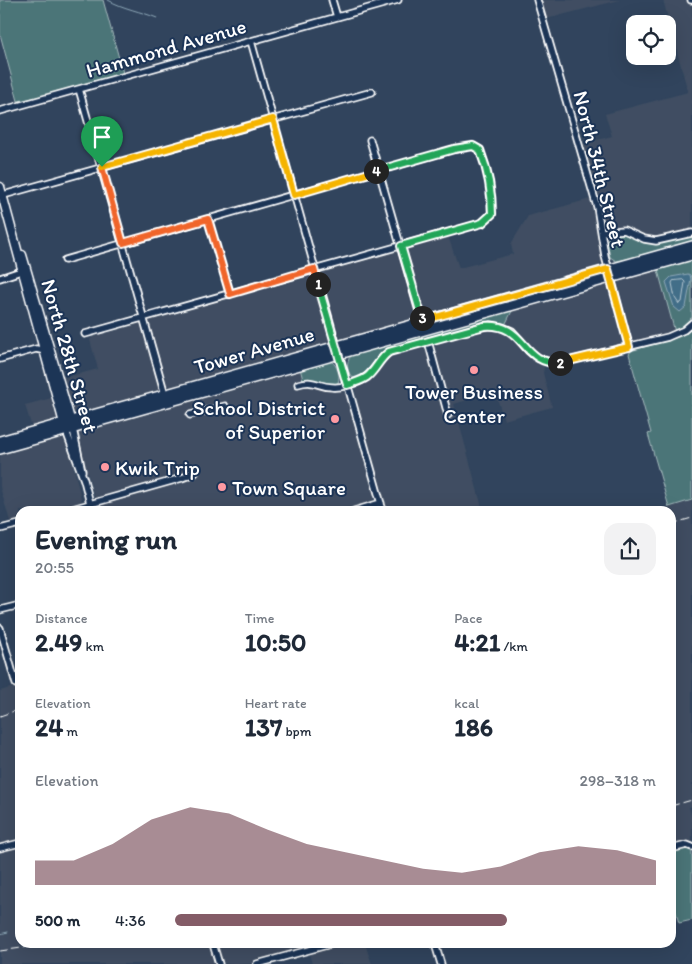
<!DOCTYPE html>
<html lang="en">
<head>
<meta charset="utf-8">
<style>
  :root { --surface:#fff; --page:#f2f2f3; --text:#1f2937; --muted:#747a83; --accent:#845c67 }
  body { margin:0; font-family:Itim,sans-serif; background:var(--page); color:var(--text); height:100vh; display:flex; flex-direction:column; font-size:19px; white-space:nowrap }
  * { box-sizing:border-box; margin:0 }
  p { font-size:16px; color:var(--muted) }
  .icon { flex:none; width:28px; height:28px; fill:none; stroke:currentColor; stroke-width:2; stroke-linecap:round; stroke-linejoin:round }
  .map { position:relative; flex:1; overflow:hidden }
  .sheet { position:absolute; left:15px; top:506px; width:661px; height:442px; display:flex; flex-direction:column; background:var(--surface); border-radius:15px; box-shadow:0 5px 20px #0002 }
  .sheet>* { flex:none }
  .fabs { position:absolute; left:626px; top:15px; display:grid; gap:10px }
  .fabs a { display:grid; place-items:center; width:50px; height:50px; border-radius:10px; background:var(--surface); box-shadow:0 5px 20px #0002; font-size:25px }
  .pin { position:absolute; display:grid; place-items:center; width:42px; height:42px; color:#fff; margin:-51px -21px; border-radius:50% 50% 50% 0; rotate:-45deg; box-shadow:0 0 5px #0007 }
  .pin .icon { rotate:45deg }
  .km { position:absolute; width:25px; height:25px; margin:-12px; border-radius:50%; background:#222; color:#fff; font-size:14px; line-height:25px; text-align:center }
  .round { display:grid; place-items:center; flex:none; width:52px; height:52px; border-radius:15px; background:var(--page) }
  .summary { display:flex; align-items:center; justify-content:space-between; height:85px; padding:0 20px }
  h1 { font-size:28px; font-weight:700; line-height:38px }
  .stats { display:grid; grid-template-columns:repeat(3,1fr); gap:8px; height:85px; padding:5px 20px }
  .stats div { display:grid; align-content:center }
  .stats b { font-size:25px; font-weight:700 }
  .stats small { font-size:14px; font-weight:400 }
  .stats p { font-size:14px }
  .chart { height:140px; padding:10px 20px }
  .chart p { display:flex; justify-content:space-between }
  .chart svg { width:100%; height:90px; margin-top:5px; fill:var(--accent); opacity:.7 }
  ul { padding:0 20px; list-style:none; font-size:16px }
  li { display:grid; grid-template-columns:80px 60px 1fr; align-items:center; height:38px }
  li i { height:12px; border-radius:6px; background:var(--accent) }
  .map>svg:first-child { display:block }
  .built { fill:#3f4e62 }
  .green { fill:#4b7478; stroke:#a5babc }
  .water { fill:#426e88; stroke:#8ea8b8 }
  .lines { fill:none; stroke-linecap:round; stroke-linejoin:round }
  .shore { stroke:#b3c5cf; stroke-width:1 }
  .stream { stroke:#8ea8b8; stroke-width:1 }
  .street-casing { stroke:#fff; stroke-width:9 }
  .secondary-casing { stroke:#fff; stroke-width:11 }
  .primary-casing { stroke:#fff; stroke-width:12 }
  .street { stroke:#1d3557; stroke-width:5.5 }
  .secondary { stroke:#1d3557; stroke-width:8 }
  .primary { stroke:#1d3557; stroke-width:9 }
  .rail { stroke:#fff; stroke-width:1; stroke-dasharray:8 4; stroke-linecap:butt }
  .split-1-casing { stroke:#fff; stroke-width:10 }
  .split-2-casing { stroke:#fff; stroke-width:10 }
  .split-3-casing { stroke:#fff; stroke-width:10 }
  .split-4-casing { stroke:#fff; stroke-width:10 }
  .split-5-casing { stroke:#fff; stroke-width:10 }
  .split-1 { stroke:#f0652b; stroke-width:6 }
  .split-2 { stroke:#22a559; stroke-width:6 }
  .split-3 { stroke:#f5b400; stroke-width:6 }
  .split-4 { stroke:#22a559; stroke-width:6 }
  .split-5 { stroke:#f5b400; stroke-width:6 }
  .poi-dot { fill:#ff9aa2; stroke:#1d3557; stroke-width:2 }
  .labels { text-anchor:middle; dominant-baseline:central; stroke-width:4; stroke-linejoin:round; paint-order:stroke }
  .street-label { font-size:21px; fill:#fff; stroke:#1d3557 }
  .poi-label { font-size:21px; fill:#fff; stroke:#1d3557; text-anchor:start }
</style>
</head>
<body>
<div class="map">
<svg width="692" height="964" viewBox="0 0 692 964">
  <rect width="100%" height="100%" fill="#31445d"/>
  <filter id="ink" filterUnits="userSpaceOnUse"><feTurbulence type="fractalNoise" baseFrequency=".02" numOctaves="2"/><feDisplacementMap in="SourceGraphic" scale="10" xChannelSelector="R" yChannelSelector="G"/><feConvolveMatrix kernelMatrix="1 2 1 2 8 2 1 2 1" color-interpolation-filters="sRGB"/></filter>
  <g filter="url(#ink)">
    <path class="built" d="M 541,0 L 620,0 L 546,19 Z
      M 663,0 L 692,0 L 692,230 L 658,238 L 647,236 L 626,227 L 609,229 L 605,226 L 582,144 L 612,136 L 605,114 L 688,92 Z
      M 590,199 L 595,218 L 602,261 L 599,268 L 428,316 L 426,315 L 402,322 L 391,328 L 318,345 L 306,351 L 191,383 L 183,383 L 115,404 L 79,413 L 72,412 L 71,410 L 59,379 L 98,369 L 90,340 L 92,337 L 448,236 L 459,268 L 513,254 L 511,244 L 528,216 Z
      M 657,267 L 675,332 L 619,347 L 565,359 L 554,360 L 546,358 L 543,373 L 552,407 L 504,420 L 495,392 L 454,404 L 483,511 L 387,511 L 359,411 L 355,390 L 357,385 L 367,381 L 373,375 L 384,361 L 393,355 L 416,348 L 424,348 L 428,354 L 443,406 L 448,405 L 434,349 L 436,343 L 487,329 L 495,328 L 502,330 L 514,307 L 604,283 L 606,284 Z
      M 300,368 L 305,386 L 316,386 L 330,390 L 342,391 L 346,393 L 373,488 L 374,495 L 373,501 L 342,511 L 98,511 L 78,439 L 78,434 L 81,431 L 94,428 L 104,422 L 185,400 L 200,398 Z
      M 55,397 L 58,419 L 32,428 L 25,405 Z
      M 62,438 L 66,440 L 69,446 L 82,503 L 59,511 L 20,511 L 20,523 L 11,525 L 0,487 L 0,452 Z
      M 692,500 L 692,806 L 689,807 L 692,818 L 692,847 L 671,849 L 671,511 L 654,511 Z
      M 20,685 L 20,944 L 365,944 L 372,964 L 312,964 L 308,950 L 257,964 L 0,964 L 0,691 Z"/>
    <path class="green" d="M 0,0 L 103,0 L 123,73 L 47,95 L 18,101 L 0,34 Z
      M 623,233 L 645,243 L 659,244 L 692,236 L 692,242 L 640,257 L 616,261 L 610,257 L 607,240 L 611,235 Z
      M 692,257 L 692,317 L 686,325 L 675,332 L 657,267 Z
      M 514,307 L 505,325 L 492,322 L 482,323 L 393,348 C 388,350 383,353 379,357 C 371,365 367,376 355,379 C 347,375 345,362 351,356 L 374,347 Z
      M 692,327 L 692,500 L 669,507 L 648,434 L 651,433 L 629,354 L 631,351 L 634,350 L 681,336 Z
      M 331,361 C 337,365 341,375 338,383 C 328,387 316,378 303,380 L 300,368 Z
      M 692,844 L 692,920 L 679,923 L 671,896 L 671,850 Z"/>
    <path class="water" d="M 688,274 L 690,275 L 691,279 L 686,307 L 680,312 L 674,307 L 666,282 L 671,277 Z"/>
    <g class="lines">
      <path class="shore" d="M 683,280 L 685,282 L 682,302 L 679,304 L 675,298 L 672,283 L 673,281 Z"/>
      <path class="stream" d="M 108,0 C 124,9 140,11 157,18
        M 18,925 L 20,924
        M 0,934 L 8,932"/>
      <g class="street-casing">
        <path id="street" d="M 332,0 L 337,17
          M 537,0 L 597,207 L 605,256 L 629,347
          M 691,0 L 692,0
          M 251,41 L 383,511
          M 79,89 L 166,398
          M 0,111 L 398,0
          M 370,140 L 423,325
          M 0,196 L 372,92
          M 208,219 L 230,294
          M 602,232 L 624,230 L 644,239 L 656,241 L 692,233
          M 65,260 L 454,149 L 473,146 L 480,150 C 488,171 492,191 492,214 L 482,223 L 85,334
          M 0,278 L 18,272 L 23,269
          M 428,341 L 448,415
          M 0,359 L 36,349 L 46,351
          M 298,384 C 316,379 317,387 332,387 C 341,388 354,384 362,380 C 374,373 378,360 389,352 L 475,328 L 491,325 L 502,327 L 512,331 L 529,351 L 538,358 L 551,363 L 560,363 L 668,337 L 684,330 L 692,323
          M 190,415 L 225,406
          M 73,429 L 82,471
          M 66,431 L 84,480 L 92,511
          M 65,511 L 182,478 L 195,473
          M 354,511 L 381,503
          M 0,529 L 20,524
          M 0,610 L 20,605
          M 0,628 L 16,684
          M 0,848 L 20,843
          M 671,849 L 687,845 L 692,847
          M 213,944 L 219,964
          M 435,944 L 441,964
          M 257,964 L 331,944"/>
      </g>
      <g class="secondary-casing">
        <path id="secondary" d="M 0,187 L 65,427
          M 22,255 L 72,426"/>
      </g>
      <g class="primary-casing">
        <path id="primary" d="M 0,441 L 692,246
          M 0,449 L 692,255"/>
      </g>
      <use href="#street" class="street"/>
      <use href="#secondary" class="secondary"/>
      <use href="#primary" class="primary"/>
      <path class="rail" d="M 671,524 L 692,518
        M 0,716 L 20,709
        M 671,806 L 692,800
        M 0,951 L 50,944"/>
    </g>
  </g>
  <g class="lines" filter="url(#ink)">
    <g class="split-1-casing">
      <path id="split-1" d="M 102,167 L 123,243 L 208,219 L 230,294 L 314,269 L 318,284"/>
    </g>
    <g class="split-2-casing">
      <path id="split-2" d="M 318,284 L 347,385 C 354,383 361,381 367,377 C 376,370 379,359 389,352 L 484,326 C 526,322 521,365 560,363"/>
    </g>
    <g class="split-3-casing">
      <path id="split-3" d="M 422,318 L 422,321 L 608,269 L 629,347 L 560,363"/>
    </g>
    <g class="split-4-casing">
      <path id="split-4" d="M 376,171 L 454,149 L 473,146 L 480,150 C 488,171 492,191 492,214 L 482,223 L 401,246 L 422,318"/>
    </g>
    <g class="split-5-casing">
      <path id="split-5" d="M 102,167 L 273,119 L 294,195 L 376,171"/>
    </g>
    <use href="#split-1" class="split-1"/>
    <use href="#split-2" class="split-2"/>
    <use href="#split-3" class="split-3"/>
    <use href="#split-4" class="split-4"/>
    <use href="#split-5" class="split-5"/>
  </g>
  <g class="poi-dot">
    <circle cx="474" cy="370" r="5"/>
    <circle cx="335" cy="419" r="5"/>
    <circle cx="105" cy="467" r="5"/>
    <circle cx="222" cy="487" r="5"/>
  </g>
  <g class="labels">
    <g class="street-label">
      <text transform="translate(166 48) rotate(-16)">Hammond Avenue</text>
      <text transform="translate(600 169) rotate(76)">North 34th Street</text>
      <text transform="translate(254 350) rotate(-16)">Tower Avenue</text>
      <text transform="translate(70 356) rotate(74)">North 28th Street</text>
    </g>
    <g class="poi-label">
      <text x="474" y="391" text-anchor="middle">Tower Business<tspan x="474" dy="24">Center</tspan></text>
      <text x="325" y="407" text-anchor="end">School District<tspan x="325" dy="24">of Superior</tspan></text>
      <text x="115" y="467">Kwik Trip</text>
      <text x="232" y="487">Town Square</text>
    </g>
  </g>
</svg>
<div class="fabs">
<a><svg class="icon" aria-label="locate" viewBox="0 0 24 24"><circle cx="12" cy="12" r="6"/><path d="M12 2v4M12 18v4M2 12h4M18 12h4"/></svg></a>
</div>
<div class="pin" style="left:102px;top:167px;background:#1e9e55"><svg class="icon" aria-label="arrive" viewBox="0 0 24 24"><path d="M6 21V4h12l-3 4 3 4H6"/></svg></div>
<b class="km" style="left:318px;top:284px">1</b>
<b class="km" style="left:560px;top:363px">2</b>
<b class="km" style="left:422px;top:318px">3</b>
<b class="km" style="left:376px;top:171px">4</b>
<section class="sheet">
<div class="summary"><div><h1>Evening run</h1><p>20:55</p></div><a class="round"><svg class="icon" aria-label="share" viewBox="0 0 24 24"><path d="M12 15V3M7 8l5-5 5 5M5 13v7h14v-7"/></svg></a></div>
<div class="stats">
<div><p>Distance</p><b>2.49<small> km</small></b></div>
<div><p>Time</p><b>10:50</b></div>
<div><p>Pace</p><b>4:21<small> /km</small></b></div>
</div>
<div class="stats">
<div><p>Elevation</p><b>24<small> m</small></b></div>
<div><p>Heart rate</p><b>137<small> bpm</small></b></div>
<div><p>kcal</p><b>186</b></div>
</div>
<div class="chart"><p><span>Elevation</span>298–318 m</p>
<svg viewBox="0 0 160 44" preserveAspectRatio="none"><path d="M0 44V32L10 32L20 24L30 12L40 6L50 9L60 17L70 24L80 28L90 32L100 36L110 38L120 35L130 28L140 25L150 27L160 32V44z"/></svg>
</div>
<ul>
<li><b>500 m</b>4:36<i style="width:69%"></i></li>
</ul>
</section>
</div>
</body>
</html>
